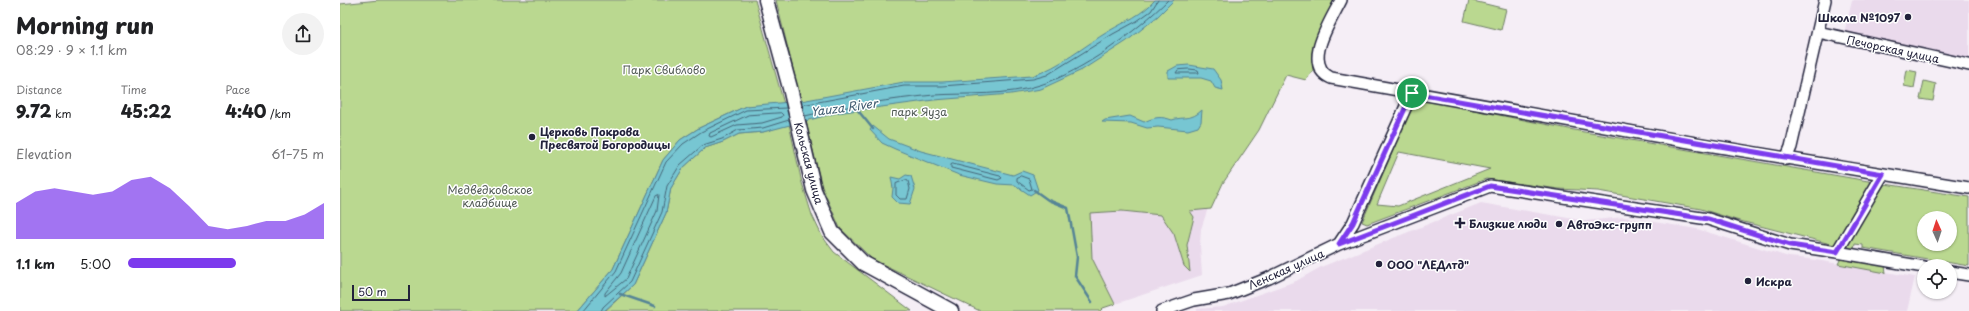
<!DOCTYPE html>
<html lang="en">
<head>
<meta charset="utf-8">
<style>
  :root { --surface:#fff; --page:#f2f2f2; --text:#202124; --muted:#757577; --accent:#7c3aed }
  body { margin:0; font-family:"Playpen Sans",sans-serif; background:var(--page); color:var(--text); height:100vh; display:flex; flex-direction:column; font-size:15px; white-space:nowrap }
  * { box-sizing:border-box; margin:0 }
  p { font-size:13px; color:var(--muted) }
  .icon { flex:none; width:22px; height:22px; fill:none; stroke:currentColor; stroke-width:2; stroke-linecap:round; stroke-linejoin:round }
  .map { position:relative; flex:1; overflow:hidden }
  .panel { display:flex; flex-direction:column; background:var(--surface); width:340px }
  .panel>* { flex:none }
  .needle { width:26px; rotate:357deg }
  .fabs { position:absolute; left:1577px; top:211px; display:grid; gap:8px }
  .fabs a { display:grid; place-items:center; width:40px; height:40px; border-radius:50%; background:var(--surface); box-shadow:0 1px 3px #0004; font-size:20px }
  .scale { position:absolute; left:12px; bottom:10px; width:58px; box-sizing:border-box; padding-left:4px; border:2px solid #22223b; border-top:0; font-size:11px; line-height:14px; white-space:nowrap; color:#22223b; -webkit-text-stroke:3px #fff; paint-order:stroke }
  .pin { position:absolute; display:grid; place-items:center; width:34px; height:34px; color:#fff; margin:-17px; border:2px solid #fff; border-radius:50%; box-shadow:0 1px 4px #0007 }
  .round { display:grid; place-items:center; flex:none; width:42px; height:42px; border-radius:21px; background:var(--page) }
  .summary { display:flex; align-items:center; justify-content:space-between; height:68px; padding:0 16px }
  h1 { font-size:22px; font-weight:800; line-height:30px }
  .stats { display:grid; grid-template-columns:repeat(3,1fr); gap:6px; height:68px; padding:4px 16px }
  .stats div { display:grid; align-content:center }
  .stats b { font-size:17px; font-weight:800 }
  .stats small { font-size:11px; font-weight:400 }
  .stats p { font-size:11px }
  .chart { height:112px; padding:8px 16px }
  .chart p { display:flex; justify-content:space-between }
  .chart svg { width:100%; height:72px; margin-top:4px; fill:var(--accent); opacity:.7 }
  ul { padding:0 16px; list-style:none; font-size:13px }
  li { display:grid; grid-template-columns:64px 48px 1fr; align-items:center; height:30px }
  li i { height:10px; border-radius:5px; background:var(--accent) }
  main { display:flex; flex:1; min-height:0 }
  .map>svg:first-child { display:block }
  .built { fill:#eadaec }
  .green { fill:#bad890; stroke:#6e7d66; fill-rule:evenodd }
  .water { fill:#77c6d2; stroke:#558496 }
  .lines { fill:none; stroke-linecap:round; stroke-linejoin:round }
  .shore { stroke:#446477; stroke-width:1 }
  .stream { stroke:#558496; stroke-width:2.5 }
  .minor-casing { stroke:#22223b; stroke-width:14 }
  .major-casing { stroke:#22223b; stroke-width:17 }
  .minor { stroke:#fff; stroke-width:11 }
  .major { stroke:#fff; stroke-width:14 }
  .route-casing { stroke:#fff; stroke-width:8 }
  .route { stroke:#7c3aed; stroke-width:5 }
  .poi-dot { fill:#22223b; stroke:#fff; stroke-width:1.5 }
  .labels { text-anchor:middle; dominant-baseline:central; stroke-width:3; stroke-linejoin:round; paint-order:stroke }
  .poi-label { font-size:11px; font-weight:bold; fill:#22223b; stroke:#fff; text-anchor:start }
  .street-label { font-size:11px; fill:#22223b; stroke:#fff }
  .park-label { font-size:11px; fill:#505954; stroke:#fff }
  .water-label { font-size:12px; font-style:italic; fill:#405b70; stroke:#fff }
</style>
</head>
<body>
<main>
<section class="panel">
<div class="summary"><div><h1>Morning run</h1><p>08:29 · 9 × 1.1 km</p></div><a class="round"><svg class="icon" aria-label="share" viewBox="0 0 24 24"><path d="M12 15V3M7 8l5-5 5 5M5 13v7h14v-7"/></svg></a></div>
<div class="stats">
<div><p>Distance</p><b>9.72<small> km</small></b></div>
<div><p>Time</p><b>45:22</b></div>
<div><p>Pace</p><b>4:40<small> /km</small></b></div>
</div>
<div class="chart"><p><span>Elevation</span>61–75 m</p>
<svg viewBox="0 0 160 44" preserveAspectRatio="none"><path d="M0 44V22L10 15L20 13L30 15L40 17L50 15L60 8L70 6L80 13L90 24L100 36L110 38L120 36L130 33L140 33L150 29L160 22V44z"/></svg>
</div>
<ul>
<li><b>1.1 km</b>5:00<i style="width:55%"></i></li>
</ul>
</section>
<div class="map">
<svg width="1629" height="311" viewBox="0 0 1629 311">
  <rect width="100%" height="100%" fill="#f5eef6"/>
  <filter id="ink" filterUnits="userSpaceOnUse"><feTurbulence type="fractalNoise" baseFrequency=".025" numOctaves="2"/><feDisplacementMap in="SourceGraphic" scale="8" xChannelSelector="R" yChannelSelector="G"/><feConvolveMatrix kernelMatrix="1 2 1 2 8 2 1 2 1" color-interpolation-filters="sRGB"/></filter>
  <g filter="url(#ink)">
    <path class="built" d="M 1514,0 L 1629,0 L 1629,59 L 1504,33 L 1512,1 Z
      M 1141,203 L 1245,221 L 1284,217 L 1357,229 L 1449,257 L 1470,259 L 1575,277 L 1567,311 L 857,311 L 857,309 L 883,307 L 956,281 L 981,267 Z
      M 868,208 L 861,229 L 860,245 L 862,275 L 775,304 L 752,258 L 750,213 L 782,211 L 824,215 Z"/>
    <path class="green" d="M 39,0 L 415,0 L 444,104 L 406,106 L 359,128 L 340,140 L 323,160 L 273,269 L 237,311 L 0,311 L 0,4 Z
      M 436,0 L 996,0 L 972,53 L 973,71 L 966,80 L 946,75 L 919,130 L 883,183 L 871,209 L 850,211 L 854,217 L 847,245 L 850,272 L 844,266 L 834,234 L 821,215 L 782,211 L 750,213 L 752,258 L 775,304 L 763,308 L 760,311 L 640,311 L 532,259 L 500,228 L 482,187 Z
      M 1129,0 L 1166,9 L 1161,30 L 1124,21 Z
      M 1567,70 L 1577,72 L 1574,88 L 1564,86 Z
      M 1584,81 L 1596,84 L 1593,101 L 1580,99 Z
      M 1084,100 L 1244,132 L 1534,182 L 1495,245 L 1396,220 L 1361,209 L 1258,191 L 1219,189 L 1146,179 L 1027,224 L 1022,222 L 1073,104 ZM 1059,152 L 1150,169 L 1058,206 L 1037,204 Z
      M 449,124 L 462,183 L 472,215 L 482,236 L 494,252 L 572,311 L 265,311 L 293,285 L 326,213 L 331,188 L 343,168 L 365,148 L 383,142 L 399,134 L 423,132 Z
      M 1545,184 L 1629,197 L 1629,266 L 1523,248 L 1523,245 L 1515,244 L 1514,250 L 1508,248 L 1506,242 ZM 1584,218 L 1610,218 L 1610,244 L 1584,244 Z
      M 1501,258 L 1545,265 L 1546,273 L 1498,264 Z"/>
    <path class="water" d="M 815,0 L 834,0 L 818,16 L 787,41 L 742,70 L 701,89 L 671,94 L 594,100 L 496,113 L 423,132 L 399,134 L 383,142 L 365,148 L 343,168 L 331,188 L 326,213 L 293,285 L 264,311 L 237,311 L 273,269 L 323,160 L 340,140 L 359,128 L 406,106 L 461,101 L 564,82 L 602,82 L 692,76 C 720,67 744,46 769,31 C 786,21 802,15 815,0 Z
      M 849,65 L 873,69 L 881,80 L 883,90 L 875,88 L 871,81 L 861,78 L 828,78 L 828,71 L 837,66 Z
      M 862,110 L 861,122 L 858,127 L 848,130 L 818,127 L 807,128 L 791,123 L 762,122 L 765,120 L 790,116 L 804,122 C 815,117 821,116 832,120 C 844,116 851,121 862,110 Z
      M 533,126 L 549,139 L 581,151 L 673,175 L 682,171 L 693,175 L 698,190 L 690,195 L 675,185 L 657,184 L 619,175 L 555,149 L 542,143 L 530,130 Z
      M 566,175 L 571,176 L 575,189 L 570,204 L 558,203 L 552,197 L 553,188 L 551,177 L 560,179 Z"/>
    <g class="lines">
      <path class="shore" d="M 849,69 L 858,70 L 859,73 L 836,73 L 838,70 Z
        M 462,105 L 564,86 L 602,86 L 693,79 L 707,75 L 773,34 L 797,21 L 811,11 L 818,0
        M 441,113 L 443,115 L 442,117 L 422,123 L 397,125 L 371,137 L 369,136 L 370,133 L 408,115 Z
        M 465,116 C 507,106 551,99 594,95 C 628,93 667,96 700,85 C 742,72 797,31 828,0
        M 613,164 L 660,176 L 662,178 L 658,180 L 611,168 L 611,165 Z
        M 681,176 L 689,179 L 692,189 L 689,190 L 677,181 L 677,178 Z
        M 566,180 L 568,181 L 570,189 L 567,199 L 560,199 L 556,195 L 556,184 Z
        M 319,195 L 317,211 L 286,279 L 265,296 L 265,293 L 281,273 L 316,196 Z
        M 243,311 L 276,271 L 326,162 L 343,144 L 361,132 L 406,110 L 446,108
        M 261,311 L 263,307 L 290,282 L 322,212 L 327,186 L 340,165 L 363,145 L 382,139 L 398,130 L 423,128 L 449,120"/>
      <path class="stream" d="M 516,108 L 533,129
        M 694,190 L 708,200 L 728,208 L 737,257 L 735,276 L 752,302
        M 280,294 L 315,306"/>
      <g class="minor-casing">
        <path id="minor" d="M 1001,0 C 991,21 961,64 991,78 L 1355,143 L 1629,188
          M 1478,32 L 1629,65
          M 1446,159 L 1451,147 L 1485,0
          M 1543,174 L 1497,252 L 1584,267
          M 999,244 L 1013,223 L 1072,93
          M 1610,272 L 1629,275
          M 822,311 L 854,300 L 889,294 L 929,278 L 999,244 L 1150,186 L 1368,219 L 1450,245 L 1497,252"/>
      </g>
      <g class="major-casing">
        <path id="major" d="M 426,0 L 450,88 L 474,190 L 492,232 L 523,263 L 611,311"/>
      </g>
      <use href="#minor" class="minor"/>
      <use href="#major" class="major"/>
    </g>
  </g>
  <g class="lines" filter="url(#ink)">
    <g class="route-casing">
      <path id="route" d="M 1072,93 L 1543,174 L 1497,252 L 1450,245 L 1368,219 L 1150,186 L 999,244 L 1013,223 Z"/>
    </g>
    <use href="#route" class="route"/>
  </g>
  <g class="poi-dot">
    <circle cx="1568" cy="17" r="4"/>
    <circle cx="192" cy="137" r="4"/>
    <path d="M1118 217h4v4h4v4h-4v4h-4v-4h-4v-4h4z"/>
    <circle cx="1219" cy="224" r="4"/>
    <circle cx="1039" cy="264" r="4"/>
    <circle cx="1408" cy="281" r="4"/>
  </g>
  <g class="labels">
    <g class="poi-label">
      <text x="1560" y="17" text-anchor="end">Школа №1097</text>
      <text x="200" y="131">Церковь Покрова<tspan x="200" dy="13">Пресвятой Богородицы</tspan></text>
      <text x="1129" y="223">Близкие люди</text>
      <text x="1227" y="224">АвтоЭкс-групп</text>
      <text x="1047" y="264">ООО "ЛЕДлтд"</text>
      <text x="1416" y="281">Искра</text>
    </g>
    <g class="street-label">
      <text transform="translate(1553 49) rotate(12)">Печорская улица</text>
      <text transform="translate(469 163) rotate(75)">Кольская улица</text>
      <text transform="translate(946 269) rotate(-24)">Ленская улица</text>
    </g>
    <g class="park-label">
      <text x="324" y="69">Парк Свиблово</text>
      <text x="579" y="111">парк Яуза</text>
      <text x="150" y="189">Медведковское<tspan x="150" dy="13">кладбище</tspan></text>
    </g>
    <g class="water-label">
      <text transform="translate(504 107) rotate(-8)">Yauza River</text>
    </g>
  </g>
</svg>
<div class="fabs">
<a><svg class="needle" viewBox="-14 -14 28 28"><path d="M0-13l5 13h-10z" fill="#e53935"/><path d="M0 13l5-13h-10z" fill="#757577"/></svg></a>
<a><svg class="icon" aria-label="locate" viewBox="0 0 24 24"><circle cx="12" cy="12" r="6"/><path d="M12 2v4M12 18v4M2 12h4M18 12h4"/></svg></a>
</div>
<div class="scale">50 m</div>
<div class="pin" style="left:1072px;top:93px;background:#1e9e55"><svg class="icon" aria-label="arrive" viewBox="0 0 24 24"><path d="M6 21V4h12l-3 4 3 4H6"/></svg></div>
</div>
</main>
</body>
</html>
